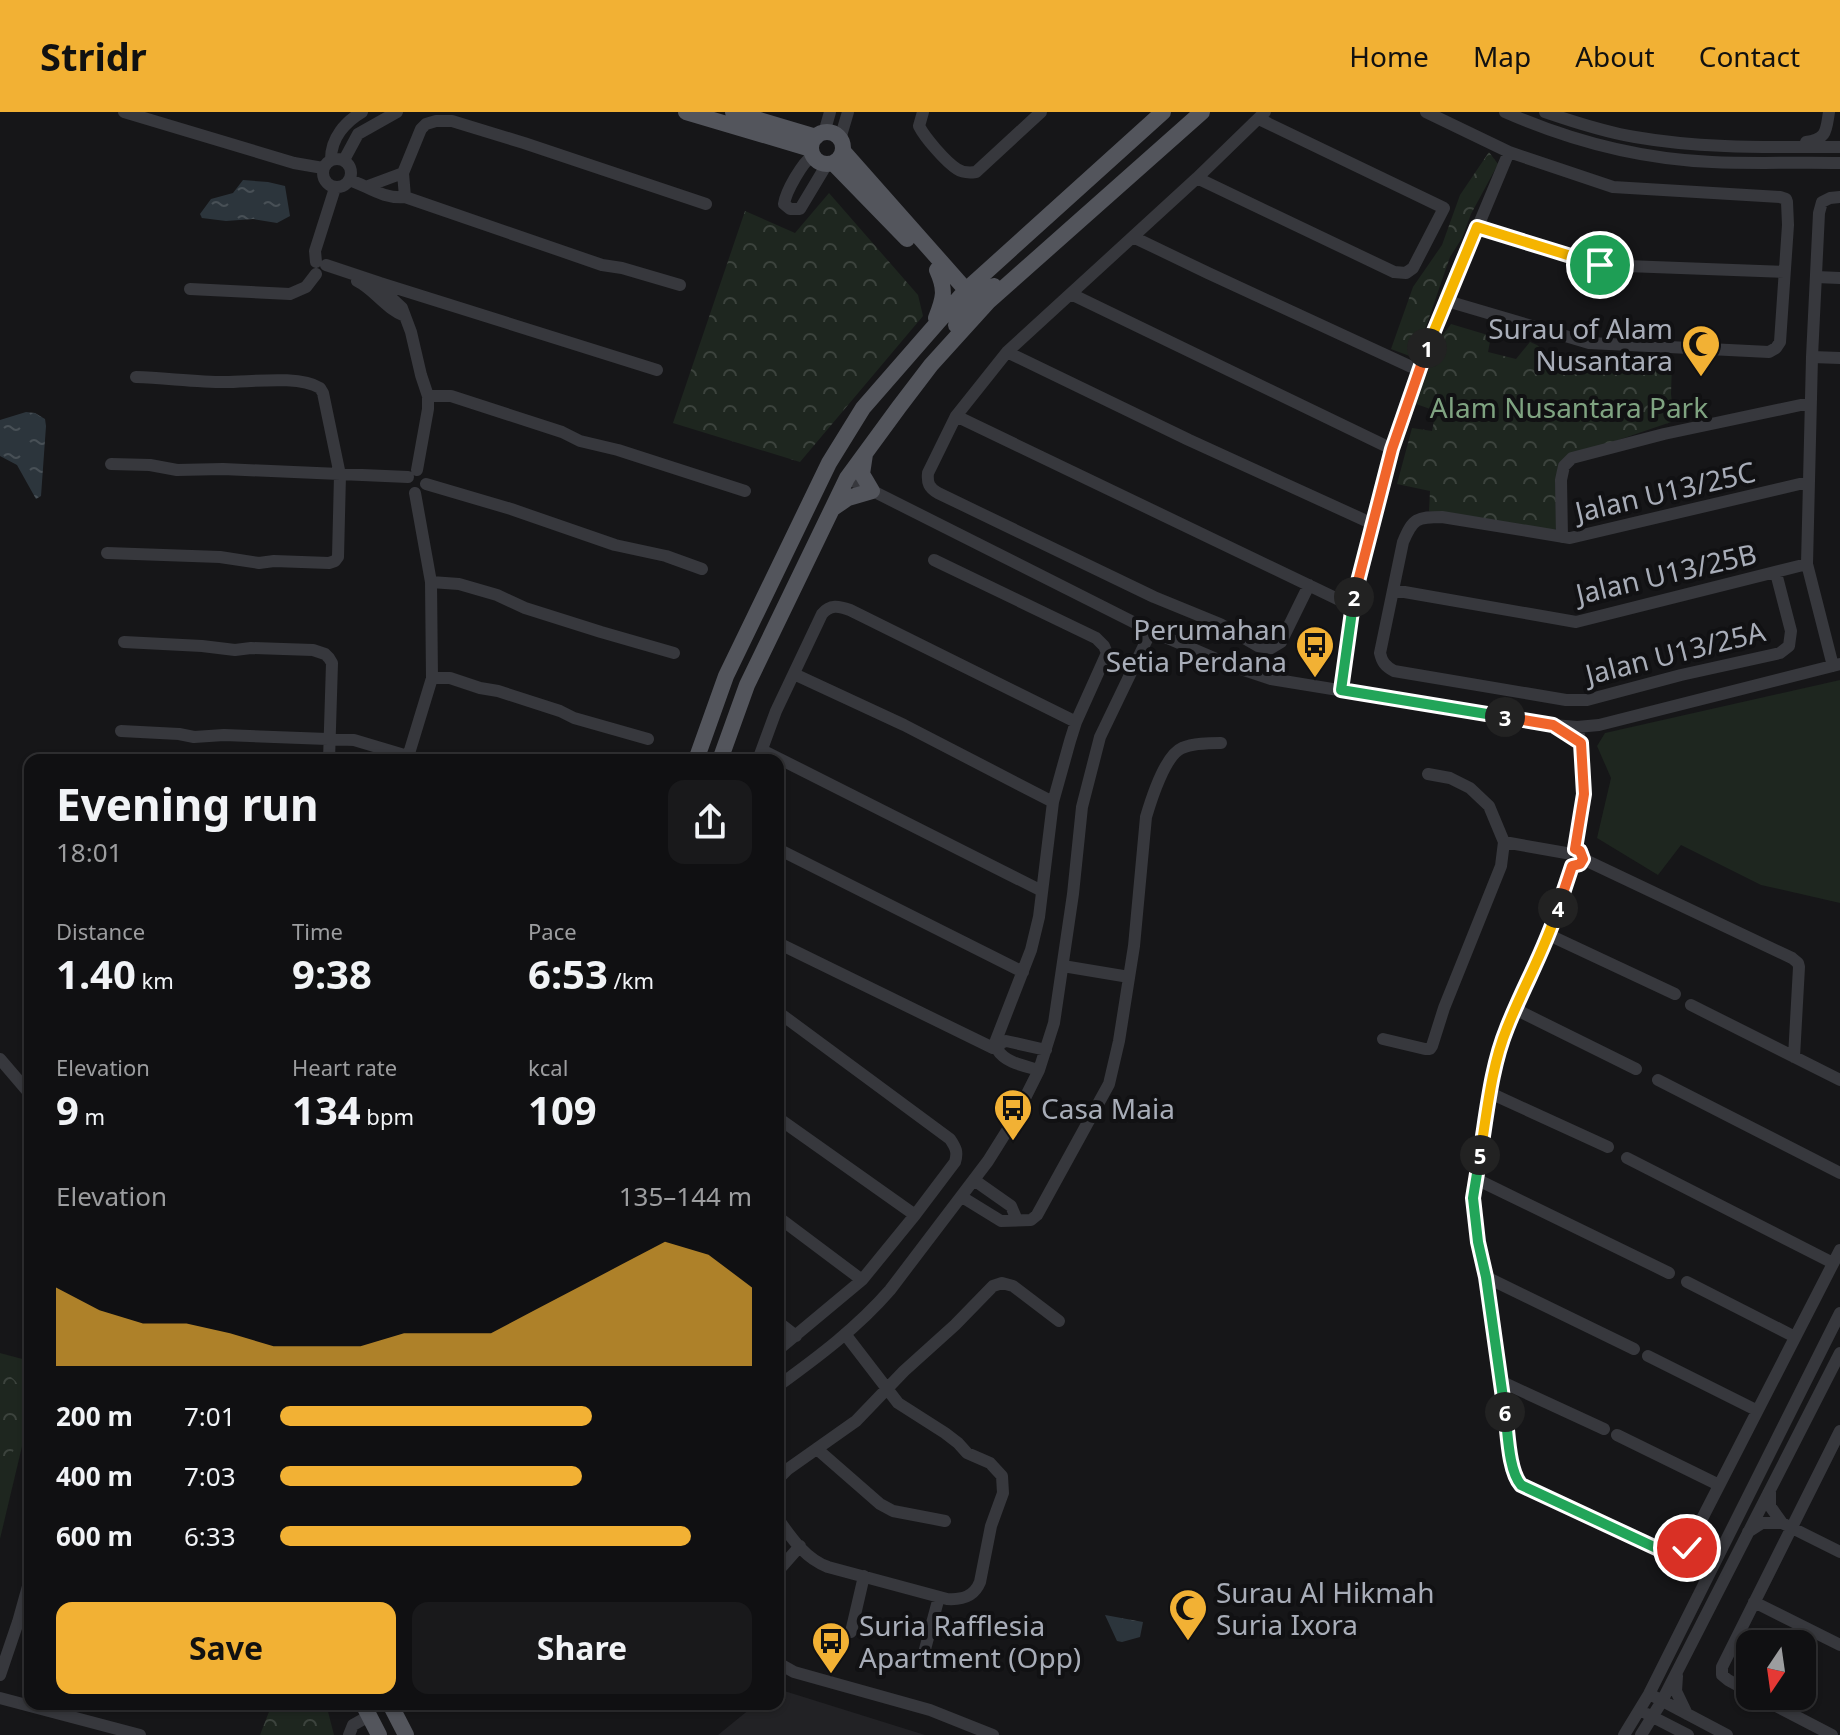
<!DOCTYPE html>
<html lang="en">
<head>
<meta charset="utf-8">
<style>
  :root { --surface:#101012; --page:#19191b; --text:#f1f3f6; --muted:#9c9d9f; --line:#303032; --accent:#f2b134 }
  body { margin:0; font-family:"Noto Sans",sans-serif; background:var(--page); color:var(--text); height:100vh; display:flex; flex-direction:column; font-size:30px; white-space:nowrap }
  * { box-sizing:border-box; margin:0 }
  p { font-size:26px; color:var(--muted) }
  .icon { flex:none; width:44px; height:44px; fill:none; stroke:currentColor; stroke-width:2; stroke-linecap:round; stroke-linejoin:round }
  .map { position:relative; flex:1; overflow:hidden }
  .drawer { position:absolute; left:24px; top:642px; width:760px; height:956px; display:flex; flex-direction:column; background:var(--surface); border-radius:16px; box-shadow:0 2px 6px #0004,0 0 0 2px var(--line) }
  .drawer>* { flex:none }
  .needle { width:52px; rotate:193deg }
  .buttons { position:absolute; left:1736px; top:1518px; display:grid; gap:16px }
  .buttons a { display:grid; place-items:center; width:80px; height:80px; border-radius:16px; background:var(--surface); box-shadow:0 2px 6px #0004,0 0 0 2px var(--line); font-size:40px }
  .pin { position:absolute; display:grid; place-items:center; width:68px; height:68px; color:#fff; margin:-34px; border:4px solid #fff; border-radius:50%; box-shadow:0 2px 8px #0007 }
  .km { position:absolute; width:40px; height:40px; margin:-20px; border-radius:50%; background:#222; color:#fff; font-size:22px; line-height:40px; text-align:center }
  .round { display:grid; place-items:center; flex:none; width:84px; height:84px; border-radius:16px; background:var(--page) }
  .summary { display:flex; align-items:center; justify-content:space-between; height:136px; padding:0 32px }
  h1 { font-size:44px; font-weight:700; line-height:60px }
  .metrics { display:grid; grid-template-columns:repeat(3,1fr); gap:12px; height:136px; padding:8px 32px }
  .metrics div { display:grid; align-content:center }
  .metrics b { font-size:40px; font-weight:700 }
  .metrics small { font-size:22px; font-weight:400 }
  .metrics p { font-size:22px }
  .chart { height:224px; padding:16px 32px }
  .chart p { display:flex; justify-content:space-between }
  .chart svg { width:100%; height:144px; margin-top:8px; fill:var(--accent); opacity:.7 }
  .action { display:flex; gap:16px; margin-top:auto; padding:16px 32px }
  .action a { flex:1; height:92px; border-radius:16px; background:var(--accent); color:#111; font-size:32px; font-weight:700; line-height:92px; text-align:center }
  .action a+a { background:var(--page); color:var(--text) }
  ul { padding:0 32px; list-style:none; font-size:26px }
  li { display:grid; grid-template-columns:128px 96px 1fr; align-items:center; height:60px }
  li i { height:20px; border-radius:10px; background:var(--accent) }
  header { display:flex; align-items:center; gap:48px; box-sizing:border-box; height:112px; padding:0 40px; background:var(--accent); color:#111 }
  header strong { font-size:38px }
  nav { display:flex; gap:44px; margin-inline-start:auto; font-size:28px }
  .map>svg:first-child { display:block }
  .built { fill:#222225 }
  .grass { fill:#1e261f }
  .forest { fill:url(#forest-crowns) }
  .water { fill:url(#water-ripples) }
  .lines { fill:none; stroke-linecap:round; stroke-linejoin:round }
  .minor { stroke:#37383d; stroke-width:12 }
  .major { stroke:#53555c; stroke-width:16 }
  .split-1-casing { stroke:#fff; stroke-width:16 }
  .split-2-casing { stroke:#fff; stroke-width:16 }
  .split-3-casing { stroke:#fff; stroke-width:16 }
  .split-4-casing { stroke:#fff; stroke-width:16 }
  .split-5-casing { stroke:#fff; stroke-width:16 }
  .split-6-casing { stroke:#fff; stroke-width:16 }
  .split-7-casing { stroke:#fff; stroke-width:16 }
  .split-1 { stroke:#f5b400; stroke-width:10 }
  .split-2 { stroke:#f0652b; stroke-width:10 }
  .split-3 { stroke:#22a559; stroke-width:10 }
  .split-4 { stroke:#f0652b; stroke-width:10 }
  .split-5 { stroke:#f5b400; stroke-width:10 }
  .split-6 { stroke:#22a559; stroke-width:10 }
  .split-7 { stroke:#22a559; stroke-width:10 }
  .labels { text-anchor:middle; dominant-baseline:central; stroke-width:8; stroke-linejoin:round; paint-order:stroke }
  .poi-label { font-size:28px; fill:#a8adb8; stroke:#111113; text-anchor:start }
  .park-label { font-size:28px; fill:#7fa381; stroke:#111113 }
  .street-label { font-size:28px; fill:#a8adb8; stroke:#111113 }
</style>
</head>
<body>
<header>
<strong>Stridr</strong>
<nav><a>Home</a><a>Map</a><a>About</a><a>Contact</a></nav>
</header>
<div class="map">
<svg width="1840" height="1623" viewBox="0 0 1840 1623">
  <defs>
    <pattern id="forest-crowns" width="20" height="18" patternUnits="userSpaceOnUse" patternTransform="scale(2)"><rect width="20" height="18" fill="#1e261f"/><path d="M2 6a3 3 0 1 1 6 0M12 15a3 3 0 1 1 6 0" fill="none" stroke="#3c433d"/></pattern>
    <pattern id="water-ripples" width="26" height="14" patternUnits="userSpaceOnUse" patternTransform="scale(2)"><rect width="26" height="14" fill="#2c353c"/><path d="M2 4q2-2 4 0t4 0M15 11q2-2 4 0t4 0" fill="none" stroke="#485056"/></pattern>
  </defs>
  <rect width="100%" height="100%" fill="#161618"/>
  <path class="built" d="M 778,1577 L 925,1623 L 718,1623 L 756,1592 L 778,1592 Z"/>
  <path class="grass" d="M 1840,568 L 1840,791 L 1761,773 L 1681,733 L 1658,763 L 1597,726 L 1611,666 L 1597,634 L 1605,621 Z
    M 0,1241 L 30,1249 L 30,1301 L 0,1427 Z"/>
  <path class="forest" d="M 1489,40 L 1498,52 L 1471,102 L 1462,126 L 1450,145 L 1415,246 L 1391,237 L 1413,175 L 1442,133 L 1460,83 Z
    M 829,81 L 918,183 L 923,204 L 800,350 L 673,311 L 745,99 L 795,121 Z
    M 1451,212 L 1491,224 L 1488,240 L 1516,247 L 1530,230 L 1537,233 L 1554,248 L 1585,248 L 1604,258 C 1626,248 1648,243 1672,250 L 1671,282 L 1674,309 L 1586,339 L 1559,351 L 1557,365 L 1562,411 L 1552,420 L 1429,399 L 1430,379 L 1397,372 L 1412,316 L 1432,319 L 1436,299 L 1416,292 L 1439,228 Z
    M 0,1243 L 2,1244 L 2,1256 C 7,1262 16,1268 20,1275 C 33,1295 8,1353 0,1375 Z
    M 272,1592 L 326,1592 L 334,1623 L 260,1623 Z"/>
  <path class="water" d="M 243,68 L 268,70 L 285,74 L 290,104 L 277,111 L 253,107 L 226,109 L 202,106 L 200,102 L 211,87 L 233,81 Z
    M 26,300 L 35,301 L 45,307 L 46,314 L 41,384 L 36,387 L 17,353 L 0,344 L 0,308 Z
    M 1105,1503 L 1143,1510 L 1140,1525 L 1122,1530 L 1117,1529 Z"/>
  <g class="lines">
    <path class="minor" d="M 124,0 L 294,51 L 323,56
      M 923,0 L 919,14 C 925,26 946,50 957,57 C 963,61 969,61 976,60 L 1041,0
      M 1265,0 L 1197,66 L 1007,240 L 956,304 L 928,361 C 927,371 929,376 938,381 L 1154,485 L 1220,512 L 1258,534 L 1271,536 L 1281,530 L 1309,473
      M 1426,0 L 1509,40
      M 1505,0 C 1571,29 1640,47 1712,50 C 1754,52 1797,50 1840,51
      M 1545,0 C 1574,10 1605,20 1635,25 C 1703,37 1772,35 1840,35
      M 824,21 L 830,0
      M 840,27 L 848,0
      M 1806,30 C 1827,27 1826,19 1829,0
      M 813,43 C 802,51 786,79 784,92 L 790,97 L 800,97 L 827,52
      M323 61a14 14 0 1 1 28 0a14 14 0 1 1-28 0Z
      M 331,47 C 331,26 345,10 362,0
      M 344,48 L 358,22 L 397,0
      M 1197,66 L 1394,160 L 1406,161 L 1413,156 L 1444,96 L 1259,7
      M 350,68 C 369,75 383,87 405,85 L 602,153 L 622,156 L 680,173
      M 368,74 L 403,61
      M 405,85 L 403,61 L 421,17 L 426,12 L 436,9 L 452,9 L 524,31 L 706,92
      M 1477,115 L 1600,153 L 1784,160
      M 1133,125 L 1208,161 L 1418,258
      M 316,150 L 315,139 L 335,76
      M 326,153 L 380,171 L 388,183 L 402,196 L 411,220 L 421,263 L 428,284 L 428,297 L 417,358
      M 1816,165 L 1840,166
      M 357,169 C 375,178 386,197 405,204
      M 380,171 L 657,258
      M 190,177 L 290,182 L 306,175 L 316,162
      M 1071,182 L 1392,337
      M 1007,240 L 1189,328 L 1373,412
      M 1812,245 L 1840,246
      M 428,284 L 451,284 L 562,320 L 580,329 L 618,338 L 745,379
      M 956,304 L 1352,494
      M 111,352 L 150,353 L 177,358 L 223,357 L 408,365
      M 847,366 L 1151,519 L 1235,555 L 1271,567 L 1553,613 L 1577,615 L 1599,613 L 1840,552
      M 426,372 L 511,397 L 615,433 L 666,444 L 702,457
      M 1562,425 L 1561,368 L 1564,354 L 1572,346 L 1664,322 L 1810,291
      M 107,441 L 220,445 L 259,451 L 274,449 L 329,451 L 335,449 L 338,445 L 340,363 L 323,281 L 320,276 C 299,263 251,270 225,270 C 196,270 166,266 136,265
      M 934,448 L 1096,526 L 1104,534 L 1107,541 L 1076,610 L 1070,629 L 1053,690 L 1039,805 L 1031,838 L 993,936 L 997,937 C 1005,951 1025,954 1039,958
      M 1776,461 L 1791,519 L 1789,534 L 1780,541 L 1681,563 L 1587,588 L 1566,588 L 1394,559 C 1385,554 1382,550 1380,541 L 1403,430 C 1413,406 1417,405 1442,405 L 1570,426 L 1808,370
      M 431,470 L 459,472 L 497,483 L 525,496 L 601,520 L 674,541
      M 1393,478 L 1576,510 L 1807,452
      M 124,530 L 202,534 L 235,538 L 251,536 L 313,538 L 325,542 L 329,546 L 332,551 L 329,648
      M 1833,554 L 1807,452 L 1812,245 L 1819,101 L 1822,90 L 1830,86 L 1840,85
      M 794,562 L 904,613 L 1053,690
      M 432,566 L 450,566 L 480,576 L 498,579 L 560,599 L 574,606 L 648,627
      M 1341,578 L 1352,494 L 1392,337 L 1418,258 L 1509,40 L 1613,75 L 1780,85 L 1786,87 L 1787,90 L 1788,113 L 1780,230 L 1776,236 L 1769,240 L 1589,231 L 1447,189
      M 121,619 L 179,622 L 194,625 L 224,623 L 354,628 L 421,648
      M 762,638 L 1042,779
      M 407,648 L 432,566 L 431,470 L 415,381
      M 758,648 L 776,599 L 822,502 C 830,492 839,494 850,498 L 1076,610
      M 1504,730 L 1566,741
      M 778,737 L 1023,860
      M 1575,737 C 1582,694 1588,657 1577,615
      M 1583,747 L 1792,846 L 1798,851 L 1799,855 L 1794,945
      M 1572,754 L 1549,823 L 1506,918 L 1490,981 L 1473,1086 L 1478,1130 L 1486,1165 L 1634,1237
      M 1549,823 L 1675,882
      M 778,831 L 993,936
      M 1063,854 L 1129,865
      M 1691,893 L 1840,968
      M 1515,897 L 1636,957
      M 778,900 L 950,1027 C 956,1036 958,1040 955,1050 L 915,1103 L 862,1168 L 778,1238
      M 1383,927 L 1425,937 L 1430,937 L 1432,934 L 1444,896 L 1501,754 L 1504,730 L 1489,694 L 1470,676 L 1450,666 L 1428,662
      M 997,937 L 1001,931 L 1006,929 L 1046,938
      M 0,947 L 30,982
      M 1658,968 L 1840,1061
      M 1490,981 L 1608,1035
      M 778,1006 L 915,1103
      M 1627,1046 L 1833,1151
      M 1476,1067 L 1669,1161
      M 974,1068 L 1011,1094 L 1017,1108
      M 962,1085 L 1001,1109 L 1031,1108 L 1037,1103 L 1109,972 L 1119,929 L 1134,834 L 1146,705 C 1151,688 1165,643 1182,636 C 1193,631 1209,631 1221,631
      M 778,1105 L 862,1168
      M 1486,1165 L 1513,1356 L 1516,1367 L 1528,1377 L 1673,1443 L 1679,1442 L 1687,1436 L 1840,1138
      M 1687,1170 L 1795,1225
      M 778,1210 L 796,1224
      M 1648,1244 L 1756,1298
      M 1500,1269 L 1604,1317
      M 778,1274 C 818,1245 858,1215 890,1178 L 988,1049 L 1015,1006 L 1039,958 L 1054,911 L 1073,782 L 1082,695 L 1100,625 L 1151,519
      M 1617,1323 L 1719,1373
      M 817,1337 L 880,1392 L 893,1399 L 945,1409
      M 778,1367 L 788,1357 L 856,1309 L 904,1259 L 955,1213 L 993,1174 L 1002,1171 L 1013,1174 L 1059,1209
      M 1770,1378 L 1770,1394 L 1782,1411
      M 778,1407 C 792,1427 806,1447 828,1455 L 947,1487 C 962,1488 974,1485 980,1470 L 991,1414 L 1003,1381 L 1002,1364 L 990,1351 L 967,1341 L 958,1331 L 945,1321 L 898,1291 L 845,1222
      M 1748,1420 L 1762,1411 L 1782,1411 L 1840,1440
      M 778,1459 L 800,1434
      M 1754,1490 L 1840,1533
      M 851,1520 L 864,1464
      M 924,1541 L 939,1485
      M 778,1551 L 794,1560 L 930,1598 L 993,1623
      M 0,1563 L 18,1510 L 30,1467
      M 1677,1564 L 1676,1579 L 1687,1602
      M 1750,1580 L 1728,1568 L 1722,1563 L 1722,1555 L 1840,1319
      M 1757,1584 L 1832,1623
      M 1655,1585 L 1727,1623
      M 0,1586 L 140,1623
      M 1647,1602 L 1688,1623
      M 349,1623 L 353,1613 L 369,1604
      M 1624,1623 L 1649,1582 L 1840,1201
      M 1641,1623 L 1662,1589 L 1840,1241"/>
    <path class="major" d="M 686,0 L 811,37
      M 733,0 L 816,25
      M811 36a16 16 0 1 1 32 0a16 16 0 1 1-32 0Z
      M 843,39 L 966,178 L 970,186
      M 833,51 L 907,127
      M 936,206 C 944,186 946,178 937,158
      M 956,213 L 963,205 L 971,188 L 983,183 L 994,174
      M 832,397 L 848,386 L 872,379 L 862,362 L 865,342
      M 696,648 L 726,564 L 829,351 L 863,296 L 966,178 L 1163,0
      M 720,648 L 747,573 L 847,366 L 899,295 L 931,253 L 989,189 L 1202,0
      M 363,1592 L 379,1623
      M 390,1592 L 406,1623"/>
  </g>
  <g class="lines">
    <g class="split-1-casing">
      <path id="split-1" d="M 1427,236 L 1477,115 L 1600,153"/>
    </g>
    <g class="split-2-casing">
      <path id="split-2" d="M 1354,485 L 1392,337 L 1427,236"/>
    </g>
    <g class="split-3-casing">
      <path id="split-3" d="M 1354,485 L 1341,578 L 1505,605"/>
    </g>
    <g class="split-4-casing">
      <path id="split-4" d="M 1505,605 L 1553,613 L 1581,631 L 1584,682 L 1575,737 L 1580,739 L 1583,747 L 1580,752 L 1572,754 L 1558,796"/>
    </g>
    <g class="split-5-casing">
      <path id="split-5" d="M 1480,1043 C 1487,1001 1491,955 1507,916 C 1523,875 1545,838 1558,796"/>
    </g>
    <g class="split-6-casing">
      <path id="split-6" d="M 1480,1043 L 1473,1086 L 1478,1130 L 1486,1165 L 1505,1300"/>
    </g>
    <g class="split-7-casing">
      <path id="split-7" d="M 1505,1300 C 1508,1319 1508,1358 1521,1373 L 1667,1441 L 1679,1442 L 1687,1436"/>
    </g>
    <use href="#split-1" class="split-1"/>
    <use href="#split-2" class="split-2"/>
    <use href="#split-3" class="split-3"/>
    <use href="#split-4" class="split-4"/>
    <use href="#split-5" class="split-5"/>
    <use href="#split-6" class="split-6"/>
    <use href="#split-7" class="split-7"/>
  </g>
  <defs>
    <g id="mosque-pin" transform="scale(2)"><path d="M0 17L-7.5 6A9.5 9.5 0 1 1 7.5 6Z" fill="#f2b134" stroke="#111113"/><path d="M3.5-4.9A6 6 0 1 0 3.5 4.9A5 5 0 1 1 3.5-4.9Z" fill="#111"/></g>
    <g id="bus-pin" transform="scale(2)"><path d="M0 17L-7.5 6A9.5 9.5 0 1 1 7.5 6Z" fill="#f2b134" stroke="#111113"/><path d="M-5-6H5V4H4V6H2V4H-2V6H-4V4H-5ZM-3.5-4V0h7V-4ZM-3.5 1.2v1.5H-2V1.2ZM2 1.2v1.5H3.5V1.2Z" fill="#111"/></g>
  </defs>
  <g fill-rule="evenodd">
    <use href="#mosque-pin" x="1701" y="232"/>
    <use href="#bus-pin" x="1315" y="533"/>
    <use href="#bus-pin" x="1013" y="996"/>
    <use href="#mosque-pin" x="1188" y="1496"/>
    <use href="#bus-pin" x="831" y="1529"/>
  </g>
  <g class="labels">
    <g class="poi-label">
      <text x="1673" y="216" text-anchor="end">Surau of Alam<tspan x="1673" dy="32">Nusantara</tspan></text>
      <text x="1287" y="517" text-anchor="end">Perumahan<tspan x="1287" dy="32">Setia Perdana</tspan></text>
      <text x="1041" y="996">Casa Maia</text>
      <text x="1216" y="1480">Surau Al Hikmah<tspan x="1216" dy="32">Suria Ixora</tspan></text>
      <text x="859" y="1513">Suria Rafflesia<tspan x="859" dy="32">Apartment (Opp)</tspan></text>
    </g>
    <g class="park-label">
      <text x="1569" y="295">Alam Nusantara Park</text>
    </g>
    <g class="street-label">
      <text transform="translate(1665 379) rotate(-13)">Jalan U13/25C</text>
      <text transform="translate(1666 461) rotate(-13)">Jalan U13/25B</text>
      <text transform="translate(1675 540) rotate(-14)">Jalan U13/25A</text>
    </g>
  </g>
</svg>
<div class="buttons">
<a><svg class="needle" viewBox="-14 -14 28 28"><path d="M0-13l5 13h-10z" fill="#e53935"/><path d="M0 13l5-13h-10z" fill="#9c9d9f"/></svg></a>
</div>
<div class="pin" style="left:1600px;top:153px;background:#1e9e55"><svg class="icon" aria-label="arrive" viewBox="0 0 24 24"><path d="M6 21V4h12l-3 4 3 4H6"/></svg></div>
<div class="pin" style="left:1687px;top:1436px;background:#d93025"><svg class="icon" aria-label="check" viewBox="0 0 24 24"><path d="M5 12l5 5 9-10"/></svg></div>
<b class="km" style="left:1427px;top:236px">1</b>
<b class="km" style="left:1354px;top:485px">2</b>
<b class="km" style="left:1505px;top:605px">3</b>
<b class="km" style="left:1558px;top:796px">4</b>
<b class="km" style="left:1480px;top:1043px">5</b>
<b class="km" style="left:1505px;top:1300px">6</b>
<section class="drawer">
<div class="summary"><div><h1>Evening run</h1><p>18:01</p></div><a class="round"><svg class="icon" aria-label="share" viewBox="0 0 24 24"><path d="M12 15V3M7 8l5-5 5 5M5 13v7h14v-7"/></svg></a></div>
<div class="metrics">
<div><p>Distance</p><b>1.40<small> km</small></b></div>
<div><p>Time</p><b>9:38</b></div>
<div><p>Pace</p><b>6:53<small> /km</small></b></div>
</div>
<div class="metrics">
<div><p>Elevation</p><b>9<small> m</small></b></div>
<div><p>Heart rate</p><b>134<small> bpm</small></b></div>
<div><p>kcal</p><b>109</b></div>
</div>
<div class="chart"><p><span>Elevation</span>135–144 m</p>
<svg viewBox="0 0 160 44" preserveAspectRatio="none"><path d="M0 44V20L10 27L20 31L30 31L40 34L50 38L60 38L70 38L80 34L90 34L100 34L110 27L120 20L130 13L140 6L150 10L160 20V44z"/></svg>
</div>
<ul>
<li><b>200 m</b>7:01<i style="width:66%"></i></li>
<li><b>400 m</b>7:03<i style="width:64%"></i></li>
<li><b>600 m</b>6:33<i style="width:87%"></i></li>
</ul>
<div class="action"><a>Save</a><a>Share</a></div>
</section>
</div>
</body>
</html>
